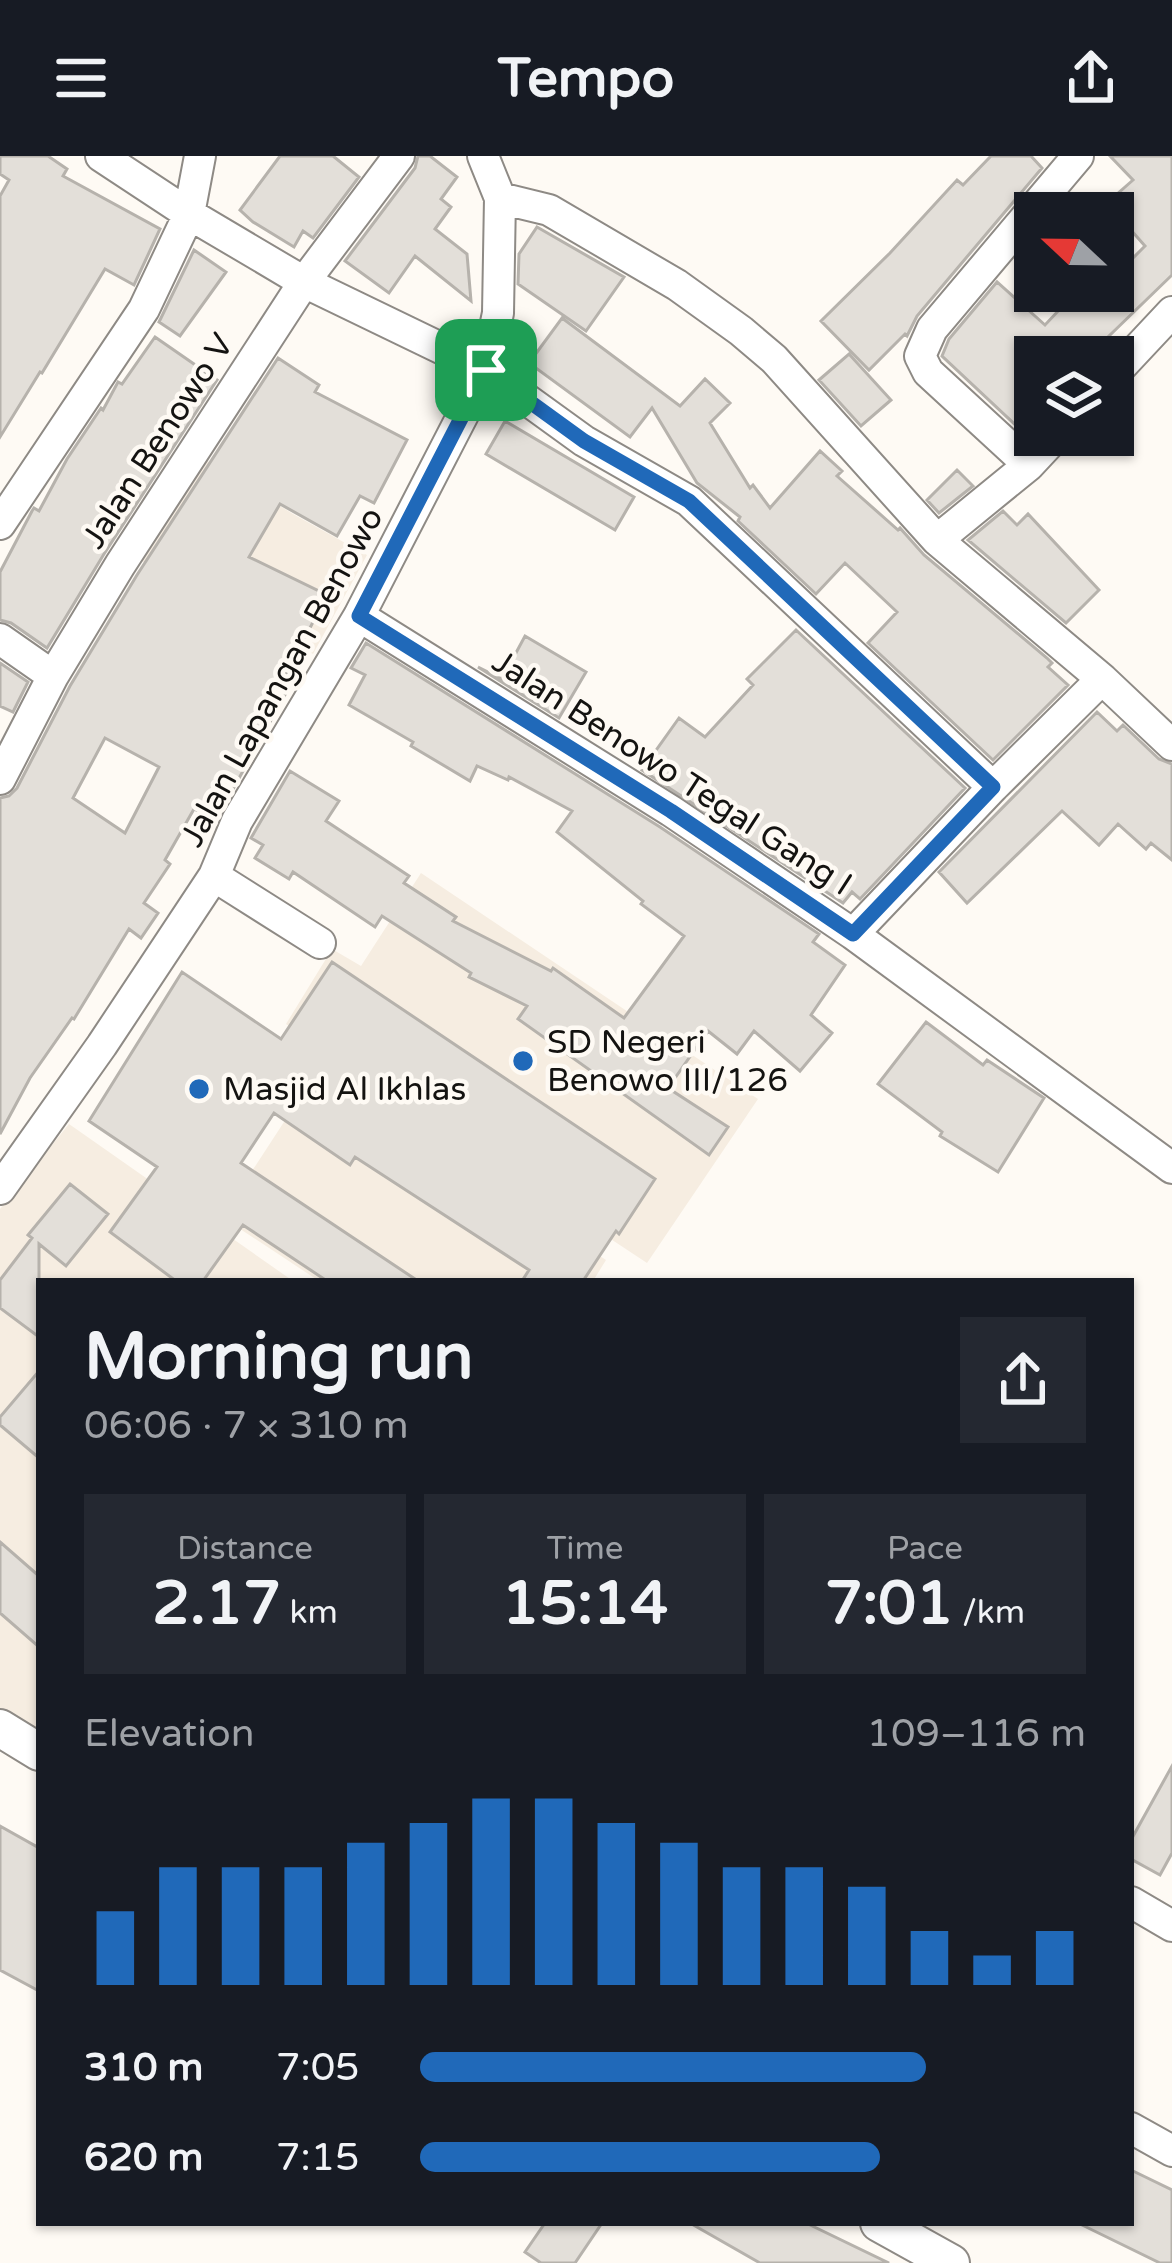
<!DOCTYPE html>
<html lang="en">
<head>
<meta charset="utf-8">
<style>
  :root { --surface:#171b24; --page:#242831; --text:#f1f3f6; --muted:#9ea1a6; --accent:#2069b9 }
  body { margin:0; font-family:"Varela Round",sans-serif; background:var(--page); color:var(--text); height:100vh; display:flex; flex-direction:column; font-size:45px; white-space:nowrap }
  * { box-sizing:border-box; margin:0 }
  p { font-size:39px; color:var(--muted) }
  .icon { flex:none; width:66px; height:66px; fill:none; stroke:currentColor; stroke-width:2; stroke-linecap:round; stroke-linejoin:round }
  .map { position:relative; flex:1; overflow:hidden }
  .panel { position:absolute; left:36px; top:1122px; width:1098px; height:948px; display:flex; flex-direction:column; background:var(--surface); border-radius:0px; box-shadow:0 3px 9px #0004 }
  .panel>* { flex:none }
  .needle { width:78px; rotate:292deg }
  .controls { position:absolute; left:1014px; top:36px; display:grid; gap:24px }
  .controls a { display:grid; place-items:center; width:120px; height:120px; border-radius:0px; background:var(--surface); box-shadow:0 3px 9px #0004; font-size:60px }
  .pin { position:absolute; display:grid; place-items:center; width:102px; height:102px; color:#fff; margin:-51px; border-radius:24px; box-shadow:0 6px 18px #0006 }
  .round { display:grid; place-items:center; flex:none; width:126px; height:126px; border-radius:0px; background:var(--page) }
  .overview { display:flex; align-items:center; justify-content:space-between; height:204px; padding:0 48px }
  h1 { font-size:66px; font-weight:700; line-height:90px }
  .stats { display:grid; grid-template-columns:repeat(3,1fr); gap:18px; height:204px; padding:12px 48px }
  .stats div { display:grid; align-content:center; border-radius:0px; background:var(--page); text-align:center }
  .stats b { font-size:60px; font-weight:700 }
  .stats small { font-size:33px; font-weight:400 }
  .stats p { font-size:33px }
  .chart { height:336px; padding:24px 48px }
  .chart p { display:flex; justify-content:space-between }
  .chart svg { width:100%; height:216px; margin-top:12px; stroke:var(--accent); stroke-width:6 }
  ul { padding:0 48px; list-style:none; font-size:39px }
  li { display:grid; grid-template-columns:192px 144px 1fr; align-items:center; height:90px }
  li i { height:30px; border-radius:15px; background:var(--accent) }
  header { display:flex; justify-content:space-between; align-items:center; height:156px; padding:0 48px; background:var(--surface); font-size:54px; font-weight:700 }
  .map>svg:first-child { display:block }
  .built { fill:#f6ede1 }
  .building { fill:#e3dfd9; stroke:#b6b2ac; stroke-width:3; fill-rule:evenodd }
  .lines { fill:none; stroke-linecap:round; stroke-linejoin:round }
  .minor-casing { stroke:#8e8a85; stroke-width:34 }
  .tertiary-casing { stroke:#8e8a85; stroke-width:40 }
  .minor { stroke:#fff; stroke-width:30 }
  .tertiary { stroke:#fff; stroke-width:36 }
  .route-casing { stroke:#fff; stroke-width:24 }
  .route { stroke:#2069b9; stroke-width:15 }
  .poi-dot { fill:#2069b9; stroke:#fefaf4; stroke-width:4.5 }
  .labels { text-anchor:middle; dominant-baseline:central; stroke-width:9; stroke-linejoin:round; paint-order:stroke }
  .street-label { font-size:33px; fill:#141311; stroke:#fefaf4 }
  .poi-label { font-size:33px; fill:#141311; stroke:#fefaf4; text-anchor:start }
</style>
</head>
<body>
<header><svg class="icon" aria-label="menu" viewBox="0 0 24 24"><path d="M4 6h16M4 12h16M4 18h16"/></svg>Tempo<svg class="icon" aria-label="share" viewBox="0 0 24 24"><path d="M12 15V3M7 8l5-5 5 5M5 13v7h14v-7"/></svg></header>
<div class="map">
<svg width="1172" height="2107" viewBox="0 0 1172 2107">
  <rect width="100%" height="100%" fill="#fefaf4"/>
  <path class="built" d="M 201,301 L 293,358 L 367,399 L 313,498 L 136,402 Z
    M 421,717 L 758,943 L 647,1107 L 286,868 L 332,793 L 361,810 Z
    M 312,923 L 392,964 L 606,1104 L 593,1125 L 319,1125 L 222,1061 Z
    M 69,968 L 293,1125 L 39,1125 L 39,1591 L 0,1567 L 0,1053 Z"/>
  <path class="building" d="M 0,0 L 48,0 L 67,13 L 63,20 L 160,73 L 134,129 L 105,113 L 42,217 L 40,216 L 0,281 L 0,40 L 9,24 L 0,18 Z
    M 280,0 L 333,0 L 359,21 L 313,82 L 303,75 L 294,91 L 253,66 L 240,54 Z
    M 418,0 L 430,0 L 457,21 L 441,43 L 451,51 L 435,73 L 467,98 L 471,145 L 415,100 L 389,137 L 345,105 L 415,12 Z
    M 991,0 L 1031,0 L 1042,12 L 917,160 L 907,180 L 905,178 L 869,214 L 821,165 L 890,97 L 957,24 L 963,29 Z
    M 1110,0 L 1172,0 L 1172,119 L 1109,180 L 1113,184 L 1097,201 L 1035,201 L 1035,267 L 1025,278 L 942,200 L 949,183 L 997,126 L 1045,169 L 1077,135 L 1113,135 L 1113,122 L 1145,90 L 1107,47 L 1133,24 Z
    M 537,71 L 624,121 L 586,175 L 518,128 L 519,98 Z
    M 194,94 L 226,116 L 180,180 L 159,166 Z
    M 562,162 L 680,250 L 705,223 L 730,247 L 710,267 L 750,332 L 753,329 L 770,352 L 820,295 L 842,315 L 837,320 L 898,374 L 900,372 L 924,399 L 1047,502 L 1052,507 L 1048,511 L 1068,529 L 993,604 L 868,487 L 897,456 L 845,407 L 816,438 L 738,365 L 740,361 L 697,327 L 652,252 L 630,281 L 529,207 Z
    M 155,181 L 217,224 L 104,398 L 47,492 L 11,467 L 0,464 L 0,416 L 32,355 L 34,352 L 39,355 L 67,303 L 101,252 L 103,254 L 118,226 L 122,228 Z
    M 849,198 L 891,244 L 861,270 L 819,224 Z
    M 278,202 L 319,229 L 315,236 L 407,284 L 374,347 L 360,340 L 337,380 L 280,348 L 249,401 L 327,439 L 279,532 L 286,537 L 216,664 L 194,653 L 165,704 L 170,708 L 144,747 L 158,757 L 141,782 L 129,773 L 74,863 L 72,862 L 30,922 L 0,978 L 0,642 L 9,640 L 17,632 L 70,530 L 137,419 ZM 105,582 L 159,611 L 125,677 L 73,642 Z
    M 505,265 L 634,341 L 615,374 L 486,298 Z
    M 957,314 L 973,330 L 939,357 L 927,344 Z
    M 1003,355 L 1017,369 L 1028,358 L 1099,434 L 1066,467 L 968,384 Z
    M 796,474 L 965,632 L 860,743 L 852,736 L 843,747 L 642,614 L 679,562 L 705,581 L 753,529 L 747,523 Z
    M 525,480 L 586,516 L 559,562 L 478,511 L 502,523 Z
    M 366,487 L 660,671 L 819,778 L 813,786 L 845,809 L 811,859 L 832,877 L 800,915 L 754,875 L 737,898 L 708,875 L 668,932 L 728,971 L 709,999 L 518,863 L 527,850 L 469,821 L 471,817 L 382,760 L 375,771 L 293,716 L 289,723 L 255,702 L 263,689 L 251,682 L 290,615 L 339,645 L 326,665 L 409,720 L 404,727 L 456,761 L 453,765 L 551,815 L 553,812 L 624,862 L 684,780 L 641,748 L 643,745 L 557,676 L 572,655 L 509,621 L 508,624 L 477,610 L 470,625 L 411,590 L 413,586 L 349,549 L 365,519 L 351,512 Z
    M 0,507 L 28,526 L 13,556 L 0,550 Z
    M 1097,556 L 1117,575 L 1123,569 L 1159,603 L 1172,608 L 1172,704 L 1151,687 L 1146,693 L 1118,668 L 1099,689 L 1062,655 L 967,747 L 939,716 Z
    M 332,806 L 655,1023 L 619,1078 L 616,1075 L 583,1125 L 522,1125 L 529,1114 L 355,1001 L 350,1009 L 274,957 L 241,1007 L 418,1125 L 327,1125 L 243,1069 L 203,1125 L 176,1125 L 110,1076 L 157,1011 L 89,965 L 182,816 L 281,883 Z
    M 926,866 L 983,909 L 987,904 L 1044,942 L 998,1016 L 940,980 L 942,976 L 878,928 Z
    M 70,1028 L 108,1058 L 66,1110 L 39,1088 L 39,1181 L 0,1152 L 0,1124 L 32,1082 L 28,1079 Z
    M 39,1215 L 39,1302 L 0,1269 L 0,1261 Z
    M 0,1386 L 39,1420 L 39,1491 L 0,1457 Z
    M 1172,1610 L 1172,1697 L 1160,1719 L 1131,1703 L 1131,1684 Z
    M 0,1670 L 39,1692 L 39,1835 L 0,1814 Z
    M 1131,2014 L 1172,2034 L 1172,2107 L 1160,2107 L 1078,2067 L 1131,2067 Z
    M 545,2067 L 602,2067 L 575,2107 L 541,2107 L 525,2096 Z
    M 690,2067 L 806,2067 L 889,2107 L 760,2107 Z"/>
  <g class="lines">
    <g class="minor-casing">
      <path id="minor" d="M 101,0 L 189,58 L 304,126 L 486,214 L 584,285 L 689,345 L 993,631
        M 500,42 L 549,54 L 677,129 L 741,175 L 774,203 L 937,384 L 1102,523 L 1172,589
        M 1113,219 L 1172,156
        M 1029,309 L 928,216 L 920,200 L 932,173 L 1078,0
        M 0,368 L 144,153 L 189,58 L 200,0
        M 937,384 L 1029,309 L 1057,279
        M 359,460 L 671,655 L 853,778 L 1172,1012
        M 0,483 L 53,520
        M 0,623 L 53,520 L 120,409 L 304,126 L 399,0
        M 214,720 L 320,787
        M 853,778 L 993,631 L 1102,523
        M 0,1033 L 102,889 L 214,720 L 237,665 L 359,460 L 486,214 L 498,157 L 500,42 L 483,0
        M 1131,1746 L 1172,1770
        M 1131,1972 L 1172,1995"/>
    </g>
    <g class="tertiary-casing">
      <path id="tertiary" d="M 0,1572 L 39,1596
        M 879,2067 L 951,2107"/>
    </g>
    <use href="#minor" class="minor"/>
    <use href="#tertiary" class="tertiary"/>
  </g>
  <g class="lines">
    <g class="route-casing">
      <path id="route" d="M 486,214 L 584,285 L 689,345 L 993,631 L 853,778 L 671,655 L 359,460 Z"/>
    </g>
    <use href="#route" class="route"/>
  </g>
  <g class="poi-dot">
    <circle cx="523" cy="905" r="12"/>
    <circle cx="199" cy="933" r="12"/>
  </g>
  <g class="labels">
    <g class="street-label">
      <text transform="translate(158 285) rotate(-57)">Jalan Benowo V</text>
      <text transform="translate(282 521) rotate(-61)">Jalan Lapangan Benowo</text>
      <text transform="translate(672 617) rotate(33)">Jalan Benowo Tegal Gang I</text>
    </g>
    <g class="poi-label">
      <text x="547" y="886">SD Negeri<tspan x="547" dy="38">Benowo III/126</tspan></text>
      <text x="223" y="933">Masjid Al Ikhlas</text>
    </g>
  </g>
</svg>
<div class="controls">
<a><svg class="needle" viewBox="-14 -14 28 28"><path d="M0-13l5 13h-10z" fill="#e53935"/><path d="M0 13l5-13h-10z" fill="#9ea1a6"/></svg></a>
<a><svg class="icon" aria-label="layers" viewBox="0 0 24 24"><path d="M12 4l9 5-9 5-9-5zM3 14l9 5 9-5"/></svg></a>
</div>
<div class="pin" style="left:486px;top:214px;background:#1e9e55"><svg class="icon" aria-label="arrive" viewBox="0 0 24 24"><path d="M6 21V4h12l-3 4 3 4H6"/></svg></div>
<section class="panel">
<div class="overview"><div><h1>Morning run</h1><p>06:06 · 7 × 310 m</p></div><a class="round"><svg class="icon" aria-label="share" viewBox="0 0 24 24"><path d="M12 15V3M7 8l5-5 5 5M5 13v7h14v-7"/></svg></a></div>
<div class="stats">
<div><p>Distance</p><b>2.17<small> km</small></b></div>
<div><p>Time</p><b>15:14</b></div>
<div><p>Pace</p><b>7:01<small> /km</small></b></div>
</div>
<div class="chart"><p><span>Elevation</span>109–116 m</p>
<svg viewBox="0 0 160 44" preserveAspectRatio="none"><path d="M5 44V29M15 44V20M25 44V20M35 44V20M45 44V15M55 44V11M65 44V6M75 44V6M85 44V11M95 44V15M105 44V20M115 44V20M125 44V24M135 44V33M145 44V38M155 44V33"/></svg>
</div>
<ul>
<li><b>310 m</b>7:05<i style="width:76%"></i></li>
<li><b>620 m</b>7:15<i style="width:69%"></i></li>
</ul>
</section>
</div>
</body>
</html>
